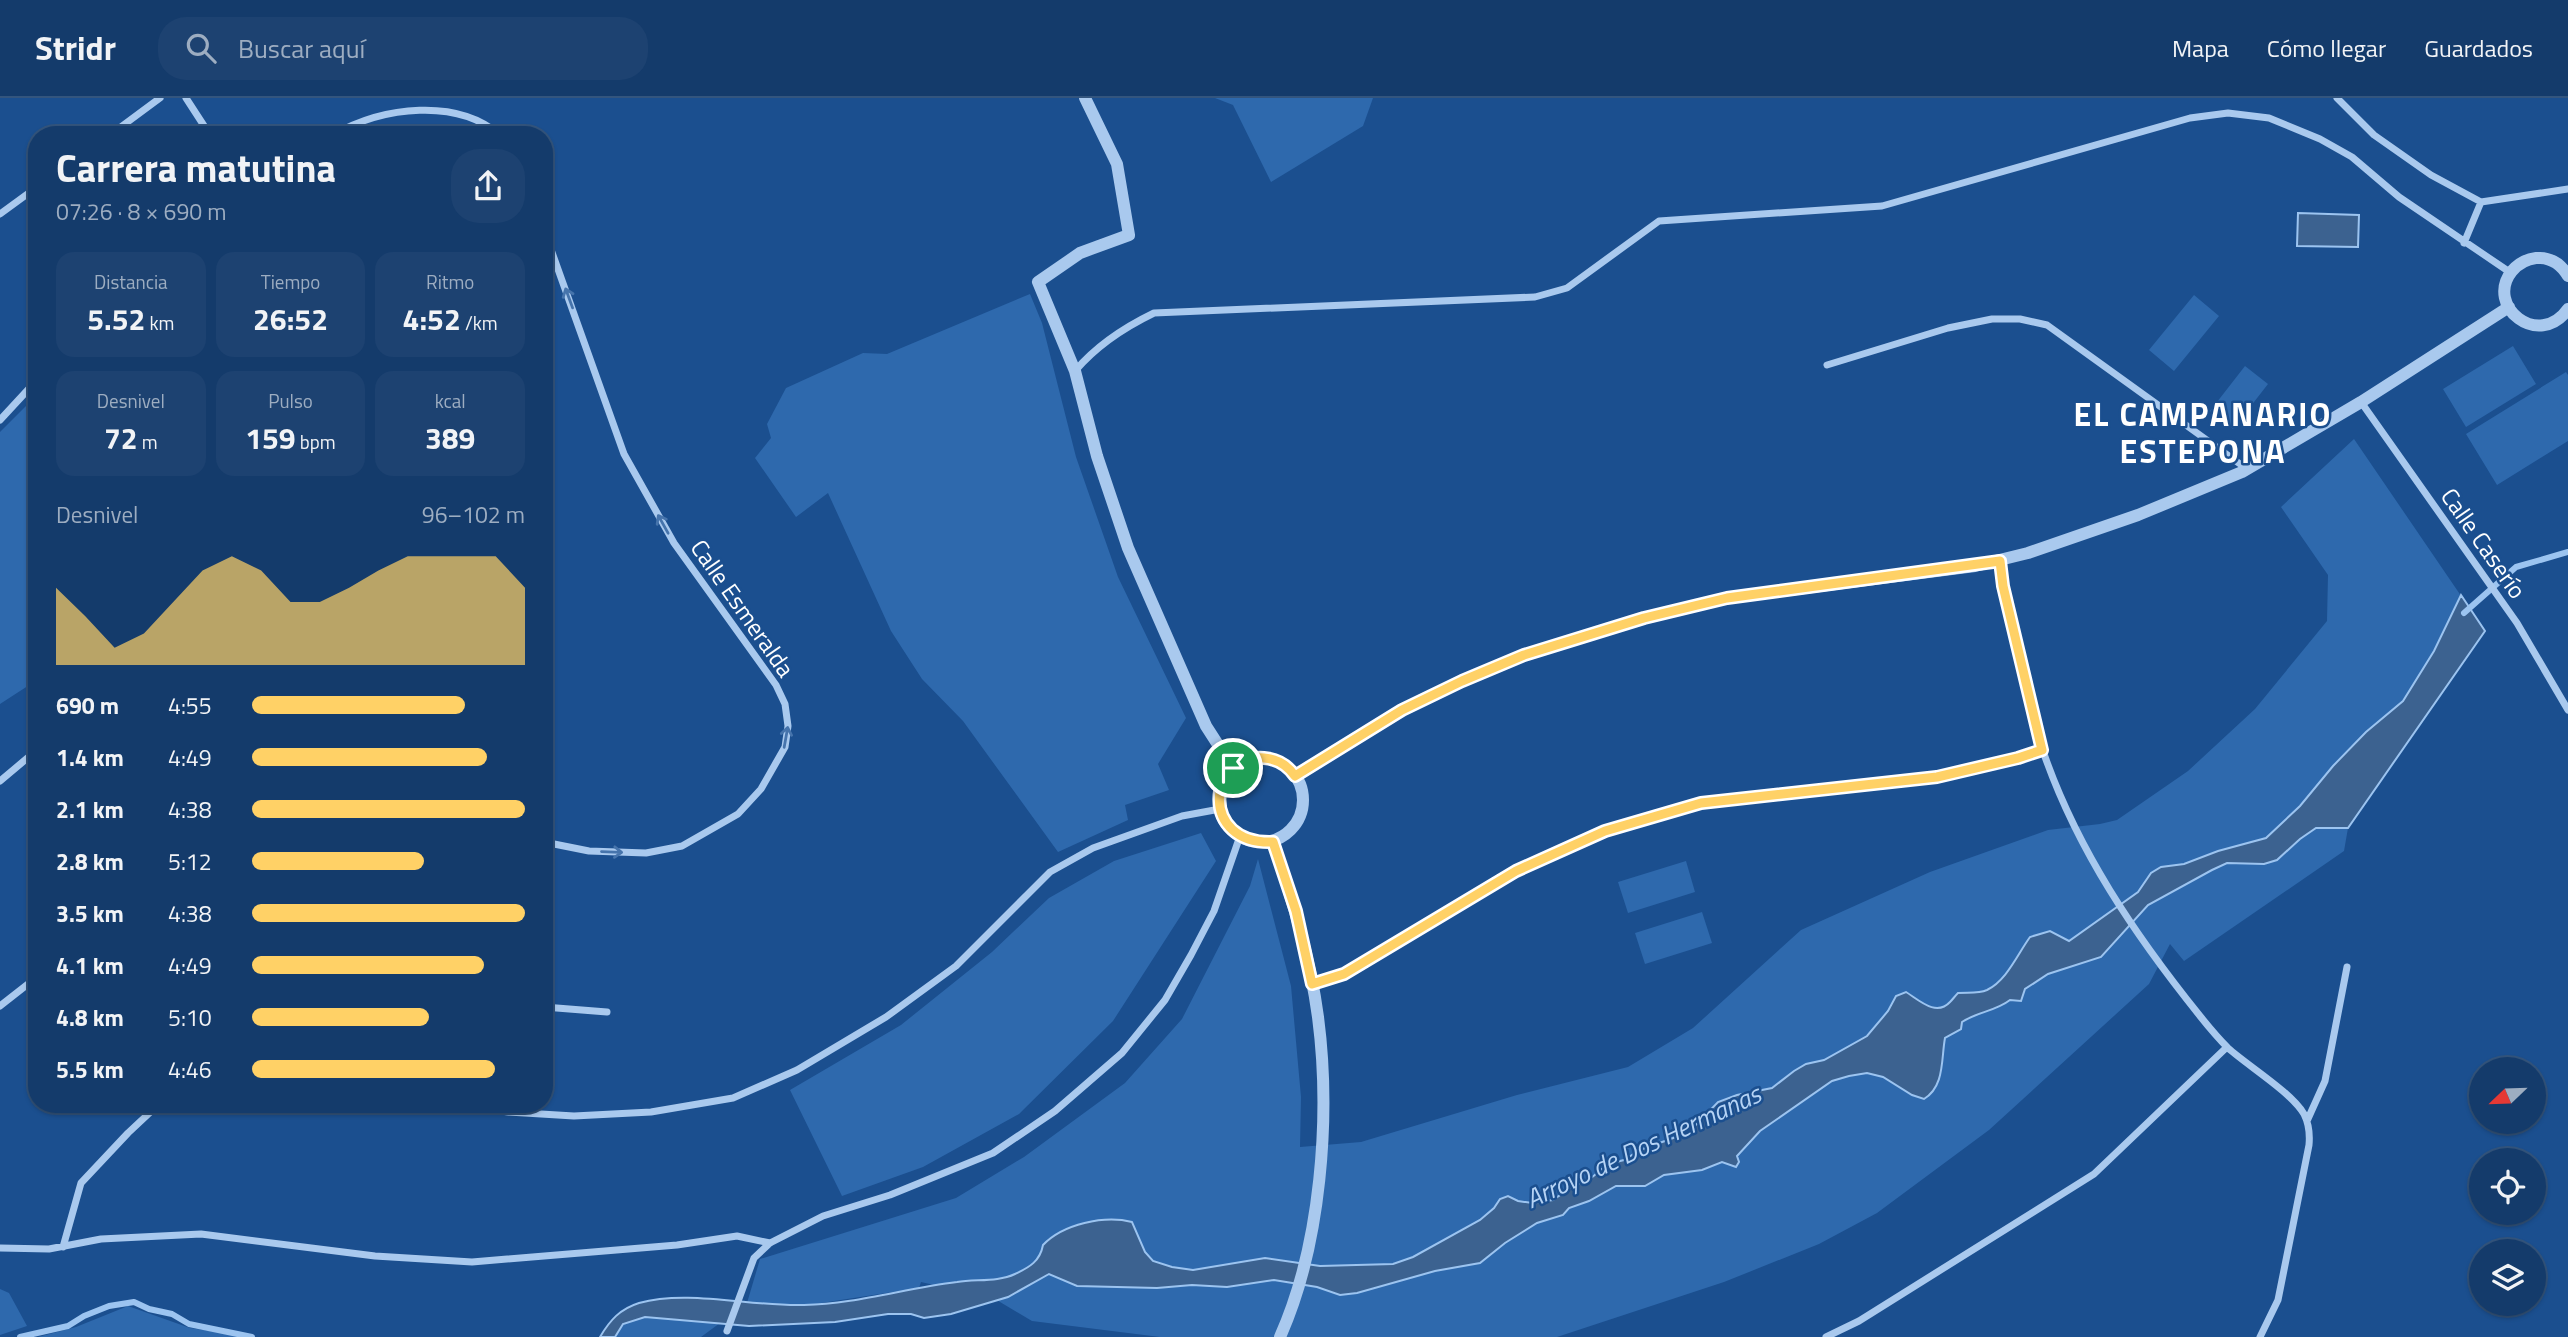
<!DOCTYPE html>
<html lang="es">
<head>
<meta charset="utf-8">
<style>
  :root { --surface:#143b6b; --page:#1d4271; --text:#f1f3f6; --muted:#9dadc1; --line:#33557e; --accent:#ffd166 }
  body { margin:0; font-family:"Titillium Web",sans-serif; background:var(--page); color:var(--text); height:100vh; display:flex; flex-direction:column; font-size:26px; white-space:nowrap }
  * { box-sizing:border-box; margin:0 }
  p { font-size:23px; color:var(--muted) }
  .icon { flex:none; width:38px; height:38px; fill:none; stroke:currentColor; stroke-width:2; stroke-linecap:round; stroke-linejoin:round }
  .map { position:relative; flex:1; overflow:hidden }
  .sheet { position:absolute; left:28px; top:28px; width:525px; height:987px; display:flex; flex-direction:column; background:var(--surface); border-radius:28px; box-shadow:0 2px 5px #0004,0 0 0 2px var(--line) }
  .sheet>* { flex:none }
  .needle { width:46px; rotate:247deg }
  .tools { position:absolute; left:2469px; top:959px; display:grid; gap:14px }
  .tools a { display:grid; place-items:center; width:77px; height:77px; border-radius:50%; background:var(--surface); box-shadow:0 2px 5px #0004,0 0 0 2px var(--line); font-size:35px }
  .pin { position:absolute; display:grid; place-items:center; width:60px; height:60px; color:#fff; margin:-30px; border:4px solid #fff; border-radius:50%; box-shadow:0 2px 7px #0007 }
  .round { display:grid; place-items:center; flex:none; width:74px; height:74px; border-radius:28px; background:var(--page) }
  .overview { display:flex; align-items:center; justify-content:space-between; height:119px; padding:0 28px }
  h1 { font-size:38px; font-weight:700; line-height:52px }
  .figures { display:grid; grid-template-columns:repeat(3,1fr); gap:10px; height:119px; padding:7px 28px }
  .figures div { display:grid; align-content:center; border-radius:18px; background:var(--page); text-align:center }
  .figures b { font-size:30px; font-weight:700 }
  .figures small { font-size:19px; font-weight:400 }
  .figures p { font-size:19px }
  .chart { height:196px; padding:14px 28px }
  .chart p { display:flex; justify-content:space-between }
  .chart svg { width:100%; height:126px; margin-top:7px; fill:var(--accent); opacity:.7 }
  ul { padding:0 28px; list-style:none; font-size:23px }
  li { display:grid; grid-template-columns:112px 84px 1fr; align-items:center; height:52px }
  li i { height:18px; border-radius:9px; background:var(--accent) }
  header { display:flex; align-items:center; gap:42px; box-sizing:border-box; height:98px; padding:0 35px; background:var(--surface); border-bottom:2px solid var(--line) }
  header strong { font-size:33px }
  nav { display:flex; gap:38px; margin-inline-start:auto; font-size:24px }
  .search { width:490px; height:63px; background:var(--page); display:flex; align-items:center; gap:18px; box-sizing:border-box; padding:0 24px; border-radius:28px; color:var(--muted); font-size:26px }
  .map>svg:first-child { display:block }
  .green { fill:#2e69ad }
  .water { fill:#3c6290; stroke:#9cc4f0; stroke-width:2 }
  .lines { fill:none; stroke-linecap:round; stroke-linejoin:round }
  .stream { stroke:#9cc4f0; stroke-width:6 }
  .minor { stroke:#a9c9ee; stroke-width:7 }
  .tertiary { stroke:#a9c9ee; stroke-width:12 }
  .oneway { stroke:#4674ac }
  .route-casing { stroke:#fff; stroke-width:14 }
  .route { stroke:#ffd166; stroke-width:9 }
  .labels { text-anchor:middle; dominant-baseline:central; stroke-width:5; stroke-linejoin:round; paint-order:stroke }
  .street-label { font-size:24px; fill:#fff; stroke:#1b4f8f }
  .water-label { font-size:26px; font-style:italic; fill:#b5d3f5; stroke:#1b4f8f }
  .district-label { font-size:32px; font-weight:bold; letter-spacing:2px; fill:#fff; stroke:#1b4f8f }
</style>
</head>
<body>
<header>
<strong>Stridr</strong>
<div class="search"><svg class="icon" aria-label="search" viewBox="0 0 24 24"><circle cx="10" cy="10" r="6"/><path d="M15 15l6 6"/></svg>Buscar aquí</div>
<nav><a>Mapa</a><a>Cómo llegar</a><a>Guardados</a></nav>
</header>
<div class="map">
<svg width="2568" height="1239" viewBox="0 0 2568 1239">
  <rect width="100%" height="100%" fill="#1b4f8f"/>
  <path class="green" d="M 1215,0 L 1373,0 L 1363,28 L 1271,84 L 1233,7 Z
    M 1030,196 L 1042,225 L 1076,359 L 1118,479 L 1186,620 L 1158,666 L 1169,692 L 1125,707 L 1128,722 L 1058,754 L 963,623 L 922,581 L 891,533 L 828,395 L 796,419 L 755,360 L 771,340 L 767,326 L 786,290 L 863,255 L 887,256 Z
    M 2194,197 L 2219,218 L 2174,273 L 2149,252 Z
    M 2513,248 L 2536,286 L 2466,329 L 2443,291 Z
    M 2245,268 L 2268,286 L 2233,331 L 2210,313 Z
    M 2566,274 L 2568,277 L 2568,343 L 2497,387 L 2466,336 Z
    M 37,297 L 37,582 L 0,606 L 0,334 Z
    M 2354,341 L 2485,533 L 2348,730 L 2344,753 L 2184,863 L 2170,846 L 2149,886 L 1989,1032 L 1877,1115 L 1819,1146 L 1724,1184 L 1557,1239 L 1160,1239 L 1032,1223 L 995,1201 L 921,1184 L 919,1190 L 808,1207 L 747,1205 L 760,1161 L 956,1100 L 1024,1059 L 1125,985 L 1182,921 L 1250,788 L 1258,761 L 1291,888 L 1301,999 L 1300,1049 L 1361,1044 L 1517,997 L 1628,969 L 1693,930 L 1801,832 L 1930,774 L 2048,732 L 2100,726 L 2117,722 L 2188,673 L 2255,611 L 2327,523 L 2328,477 L 2281,409 Z
    M 1201,735 L 1216,763 L 1113,923 L 1019,1016 L 923,1069 L 842,1098 L 790,992 L 901,927 L 992,854 L 1049,800 L 1114,763 Z
    M 1686,763 L 1695,794 L 1628,815 L 1618,784 Z
    M 1702,814 L 1712,845 L 1645,866 L 1635,835 Z
    M 0,1191 L 9,1195 L 27,1228 L 0,1237 Z
    M 128,1208 L 190,1230 L 251,1239 L 38,1239 L 76,1229 Z
    M 645,1219 L 720,1225 L 701,1239 L 615,1239 L 623,1226 Z"/>
  <path class="water" d="M 2298,115 L 2359,117 L 2358,149 L 2297,148 Z
    M 2461,497 L 2485,533 L 2348,730 L 2316,730 L 2300,741 L 2277,762 L 2264,766 L 2227,765 L 2212,772 L 2148,807 L 2101,859 L 2048,876 L 2025,891 L 2021,903 L 2010,902 C 1996,913 1977,914 1962,924 L 1961,931 L 1945,940 C 1941,961 1945,988 1924,1001 L 1912,997 L 1883,979 L 1867,975 L 1849,978 L 1832,983 L 1760,1033 L 1737,1058 L 1739,1064 L 1736,1069 L 1722,1064 L 1702,1072 L 1664,1077 L 1645,1088 L 1616,1088 L 1589,1103 L 1569,1110 L 1563,1117 L 1537,1125 L 1505,1145 L 1480,1165 L 1435,1173 L 1357,1195 L 1340,1197 L 1317,1189 L 1274,1182 L 1227,1189 L 1192,1187 L 1157,1190 L 1077,1188 L 1049,1176 L 1008,1199 L 951,1216 L 924,1220 L 911,1216 L 888,1216 L 835,1224 L 749,1228 L 645,1219 L 623,1226 L 615,1239 L 600,1239 C 610,1222 620,1211 639,1205 C 688,1191 752,1209 804,1207 C 855,1206 906,1190 957,1184 C 976,1181 998,1184 1015,1176 C 1030,1169 1040,1163 1043,1147 C 1063,1126 1104,1117 1132,1124 L 1145,1154 L 1153,1163 L 1172,1169 L 1193,1172 L 1265,1160 L 1320,1168 L 1393,1166 L 1413,1159 L 1480,1122 L 1494,1110 L 1500,1101 L 1508,1098 L 1518,1103 L 1532,1105 L 1553,1102 L 1573,1088 L 1590,1081 L 1608,1066 L 1624,1062 L 1640,1052 L 1676,1039 L 1693,1030 L 1718,1004 L 1737,997 L 1772,990 L 1794,973 L 1806,966 L 1824,962 L 1867,938 L 1888,913 L 1896,898 L 1906,894 C 1919,902 1936,919 1950,904 C 1953,901 1955,898 1958,895 C 1967,894 1978,896 1987,892 C 2007,882 2017,857 2030,839 L 2050,833 L 2069,843 L 2138,794 L 2151,775 L 2161,769 L 2184,766 L 2218,753 L 2266,740 L 2300,708 L 2333,668 L 2366,634 L 2403,603 L 2434,553 Z"/>
  <g class="lines">
    <path class="stream" d="M 2464,515 L 2516,469 L 2568,454
      M 20,1239 L 68,1228 L 84,1218 L 109,1208 L 134,1204 L 149,1211 L 172,1216 L 189,1226 L 252,1239"/>
    <path class="minor" d="M 186,0 L 210,37
      M 2337,0 L 2374,37 L 2431,77 L 2481,104 L 2568,91
      M 110,37 L 160,0
      M 333,37 C 384,8 457,0 500,37
      M 0,116 L 37,89
      M 544,132 L 624,356 L 674,445 L 776,587 L 785,606 L 788,628 L 785,649 L 761,691 L 738,716 L 682,748 L 646,755 L 589,753 L 544,744
      M 2464,145 L 2481,104
      M 1827,267 L 1948,230 L 1992,221 L 2020,221 L 2047,227 L 2247,371
      M 1075,273 C 1097,247 1123,230 1154,215 L 1535,199 L 1567,190 L 1659,123 L 1882,108 L 2190,20 L 2228,15 L 2269,20 L 2320,41 L 2352,59 L 2399,99 L 2511,175
      M 2361,304 L 2517,525 L 2568,612
      M 0,322 L 37,282
      M 1999,463 L 2002,488 C 2015,543 2024,600 2043,653 C 2077,752 2135,837 2200,918 C 2208,928 2218,940 2228,950 C 2248,968 2291,994 2304,1016 C 2309,1026 2310,1036 2309,1047 L 2278,1202 L 2260,1239
      M 0,683 L 37,652
      M 1312,886 L 1344,876 L 1516,773 L 1605,733 L 1701,705 L 1937,679 L 2018,660 L 2042,652
      M 0,908 L 37,879
      M 544,909 L 607,914
      M 454,1006 L 508,1014 L 574,1018 L 651,1014 L 733,1000 L 797,972 L 886,919 L 956,868 L 1050,774 L 1093,750 L 1182,718 L 1220,711
      M 2307,1023 L 2325,983 L 2347,869
      M 63,1149 L 81,1085 L 128,1035 L 159,1006
      M 0,1150 L 49,1151 L 101,1141 L 201,1136 L 375,1158 L 472,1164 L 677,1147 L 737,1138 L 770,1145
      M 727,1233 L 754,1160 L 770,1145 L 823,1118 L 890,1097 L 993,1055 L 1055,1013 L 1122,955 L 1165,902 L 1191,857 L 1214,813 L 1240,738
      M 1826,1239 L 1859,1223 L 2094,1076 L 2227,949"/>
    <path class="tertiary" d="M 1085,0 L 1117,66 L 1129,137 L 1080,155 L 1038,184 L 1075,273 L 1097,358 L 1128,450 L 1206,628 L 1233,670
      M 2568,178 C 2561,166 2550,159 2536,160 C 2527,161 2518,166 2512,173 C 2484,208 2539,252 2568,211
      M1219 702a42 42 0 1 1 84 0a42 42 0 1 1-84 0Z
      M 1295,678 L 1402,612 L 1462,583 L 1524,557 L 1644,520 L 1727,500 L 1975,468 L 2028,455 L 2138,417 L 2242,374 L 2361,304 L 2509,209
      M 1273,744 C 1292,801 1310,859 1318,919 C 1331,1019 1321,1147 1280,1239"/>
  </g>
  <defs><path id="oneway-shaft" d="M-6 0H5M1.5-3L5.5 0L1.5 3" fill="none" stroke-width="1.6" stroke-linecap="round" stroke-linejoin="round" transform="scale(1.75)"/></defs>
  <g class="oneway">
    <use href="#oneway-shaft" transform="translate(569 200) rotate(-110)"/>
    <use href="#oneway-shaft" transform="translate(663 426) rotate(-119)"/>
    <use href="#oneway-shaft" transform="translate(786 639) rotate(-80)"/>
    <use href="#oneway-shaft" transform="translate(612 754) rotate(2)"/>
  </g>
  <g class="lines">
    <g class="route-casing">
      <path id="route" d="M 2000,463 L 2003,488 L 2042,652 L 2018,660 L 1937,679 L 1701,705 L 1605,733 L 1516,773 L 1344,876 L 1312,886 L 1296,813 L 1273,744 C 1199,747 1207,656 1264,660 C 1277,661 1288,668 1295,678 L 1402,612 L 1462,583 L 1524,557 L 1644,520 L 1727,500 Z"/>
    </g>
    <use href="#route" class="route"/>
  </g>
  <g class="labels">
    <g class="street-label">
      <text transform="translate(2484 445) rotate(55)">Calle Caserío</text>
      <text transform="translate(743 510) rotate(55)">Calle Esmeralda</text>
    </g>
    <g class="water-label">
      <text transform="translate(1643 1048) rotate(-25)">Arroyo de Dos Hermanas</text>
    </g>
    <g class="district-label">
      <text x="2203" y="316">EL CAMPANARIO<tspan x="2203" dy="37">ESTEPONA</tspan></text>
    </g>
  </g>
</svg>
<div class="tools">
<a><svg class="needle" viewBox="-14 -14 28 28"><path d="M0-13l5 13h-10z" fill="#e53935"/><path d="M0 13l5-13h-10z" fill="#9dadc1"/></svg></a>
<a><svg class="icon" aria-label="locate" viewBox="0 0 24 24"><circle cx="12" cy="12" r="6"/><path d="M12 2v4M12 18v4M2 12h4M18 12h4"/></svg></a>
<a><svg class="icon" aria-label="layers" viewBox="0 0 24 24"><path d="M12 4l9 5-9 5-9-5zM3 14l9 5 9-5"/></svg></a>
</div>
<div class="pin" style="left:1233px;top:670px;background:#1e9e55"><svg class="icon" aria-label="arrive" viewBox="0 0 24 24"><path d="M6 21V4h12l-3 4 3 4H6"/></svg></div>
<section class="sheet">
<div class="overview"><div><h1>Carrera matutina</h1><p>07:26 · 8 × 690 m</p></div><a class="round"><svg class="icon" aria-label="share" viewBox="0 0 24 24"><path d="M12 15V3M7 8l5-5 5 5M5 13v7h14v-7"/></svg></a></div>
<div class="figures">
<div><p>Distancia</p><b>5.52<small> km</small></b></div>
<div><p>Tiempo</p><b>26:52</b></div>
<div><p>Ritmo</p><b>4:52<small> /km</small></b></div>
</div>
<div class="figures">
<div><p>Desnivel</p><b>72<small> m</small></b></div>
<div><p>Pulso</p><b>159<small> bpm</small></b></div>
<div><p>kcal</p><b>389</b></div>
</div>
<div class="chart"><p><span>Desnivel</span>96–102 m</p>
<svg viewBox="0 0 160 44" preserveAspectRatio="none"><path d="M0 44V17L10 27L20 38L30 33L40 22L50 11L60 6L70 11L80 22L90 22L100 17L110 11L120 6L130 6L140 6L150 6L160 17V44z"/></svg>
</div>
<ul>
<li><b>690 m</b>4:55<i style="width:78%"></i></li>
<li><b>1.4 km</b>4:49<i style="width:86%"></i></li>
<li><b>2.1 km</b>4:38<i style="width:100%"></i></li>
<li><b>2.8 km</b>5:12<i style="width:63%"></i></li>
<li><b>3.5 km</b>4:38<i style="width:100%"></i></li>
<li><b>4.1 km</b>4:49<i style="width:85%"></i></li>
<li><b>4.8 km</b>5:10<i style="width:65%"></i></li>
<li><b>5.5 km</b>4:46<i style="width:89%"></i></li>
</ul>
</section>
</div>
</body>
</html>
